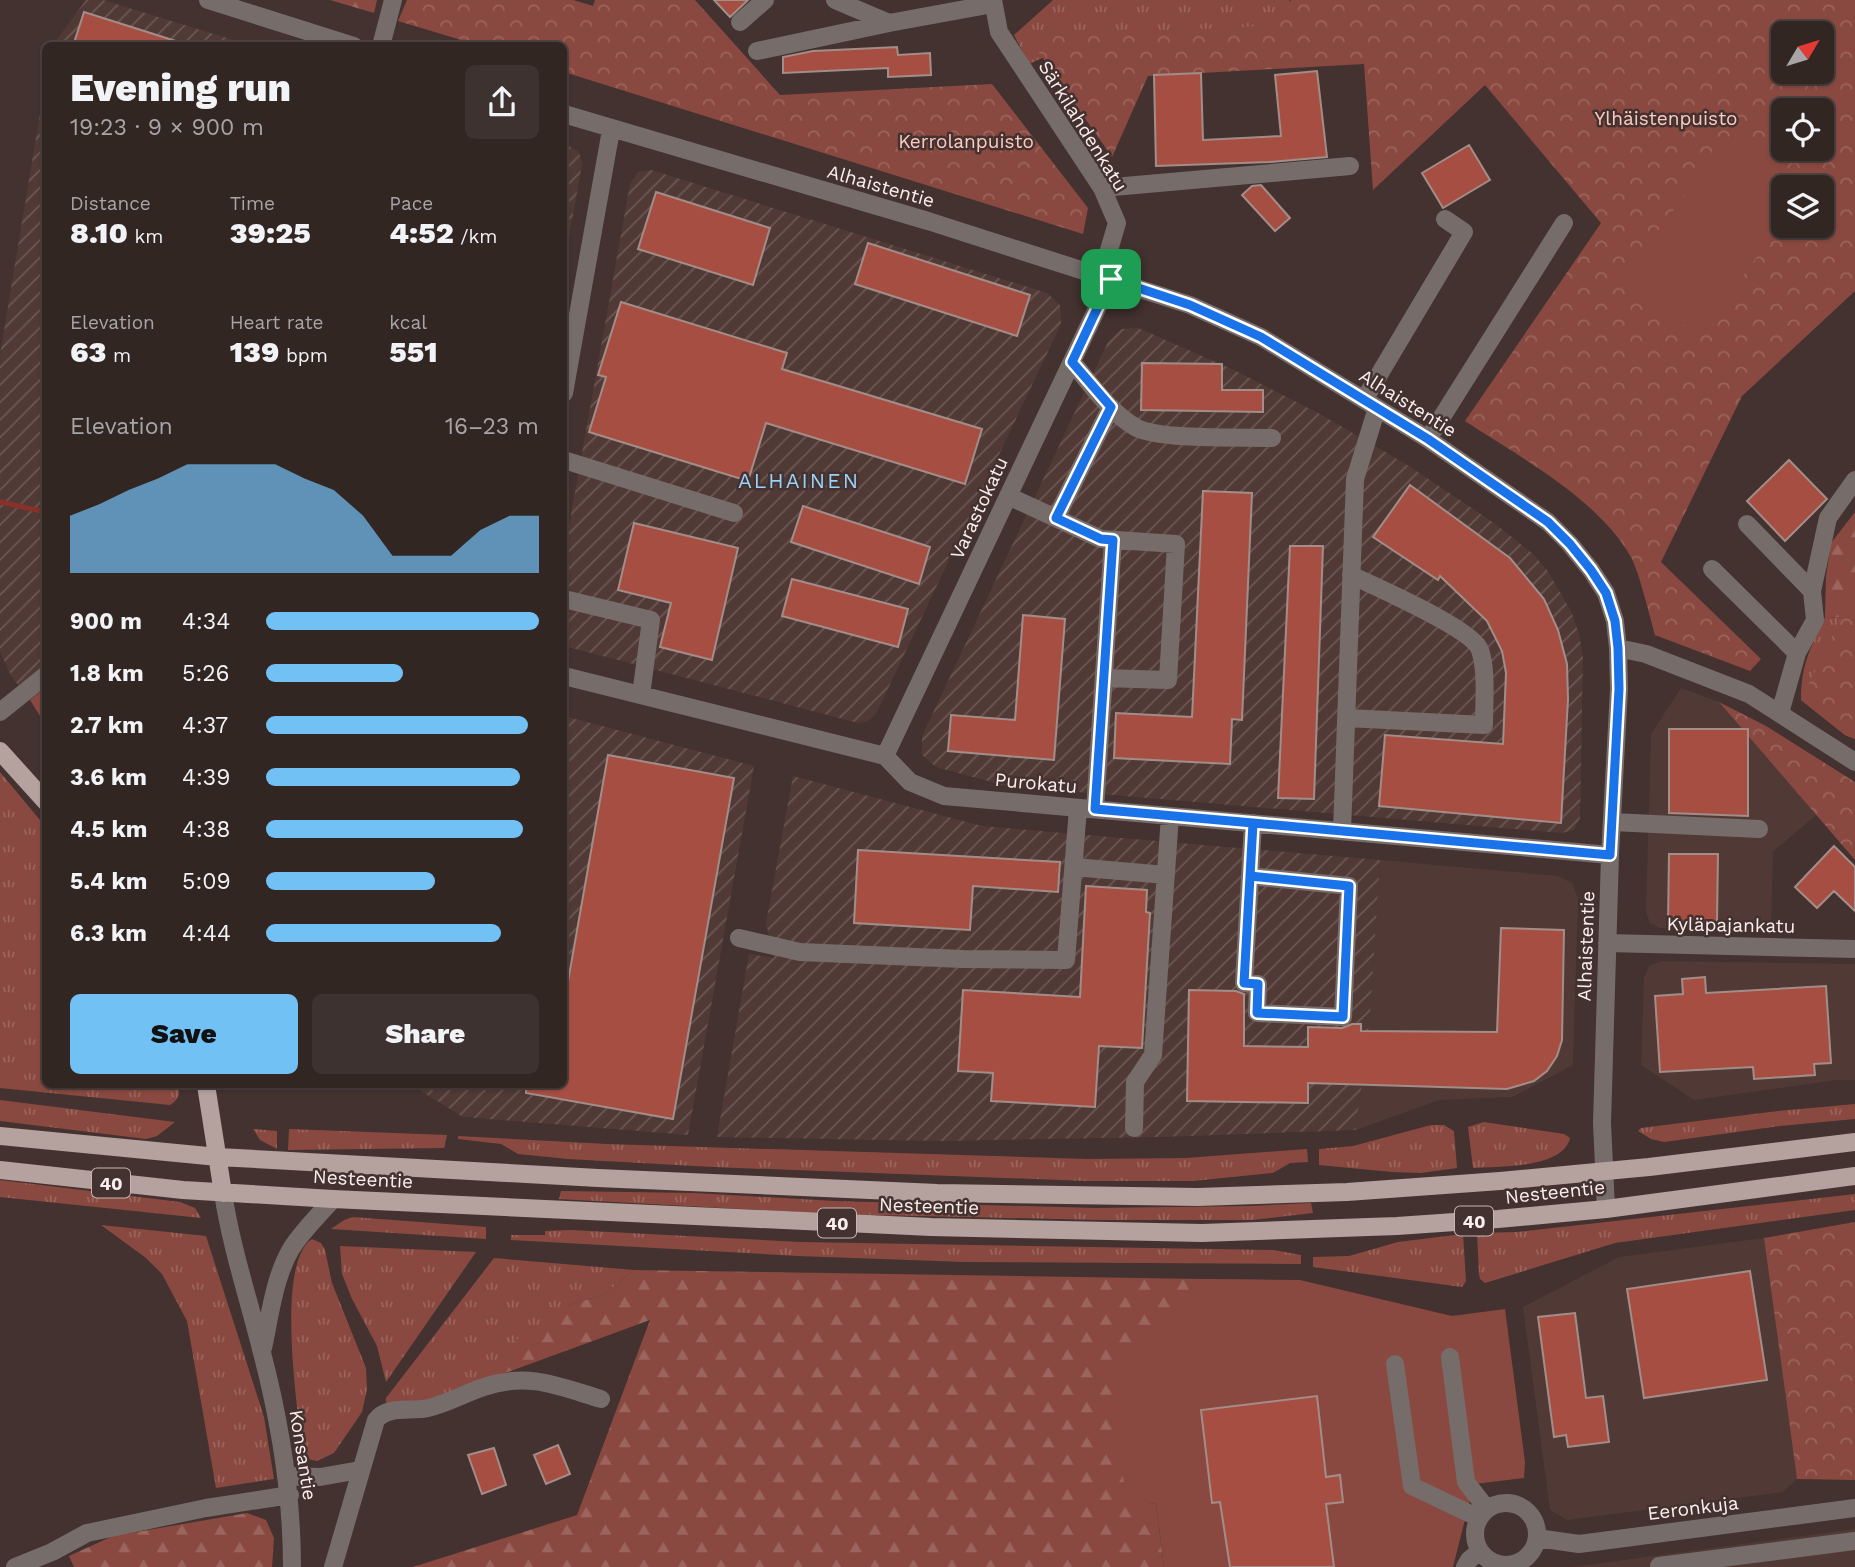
<!DOCTYPE html>
<html lang="en">
<head>
<meta charset="utf-8">
<style>
  :root { --surface:#322623; --page:#3d3230; --text:#f1f3f6; --muted:#a8a5a6; --line:#4d4341; --accent:#72c1f5 }
  body { margin:0; font-family:"Work Sans",sans-serif; background:var(--page); color:var(--text); height:100vh; display:flex; flex-direction:column; font-size:26px; white-space:nowrap }
  * { box-sizing:border-box; margin:0 }
  p { font-size:23px; color:var(--muted) }
  .icon { flex:none; width:38px; height:38px; fill:none; stroke:currentColor; stroke-width:2; stroke-linecap:round; stroke-linejoin:round }
  .map { position:relative; flex:1; overflow:hidden }
  .details { position:absolute; left:42px; top:42px; width:525px; height:1046px; display:flex; flex-direction:column; background:var(--surface); border-radius:10px; box-shadow:0 2px 5px #0004,0 0 0 2px var(--line) }
  .details>* { flex:none }
  .needle { width:46px; rotate:52deg }
  .buttons { position:absolute; left:1771px; top:21px; display:grid; gap:14px }
  .buttons a { display:grid; place-items:center; width:63px; height:63px; border-radius:10px; background:var(--surface); box-shadow:0 2px 5px #0004,0 0 0 2px var(--line); font-size:35px }
  .pin { position:absolute; display:grid; place-items:center; width:60px; height:60px; color:#fff; margin:-30px; border-radius:14px; box-shadow:0 4px 10px #0006 }
  .round { display:grid; place-items:center; flex:none; width:74px; height:74px; border-radius:10px; background:var(--page) }
  .summary { display:flex; align-items:center; justify-content:space-between; height:119px; padding:0 28px }
  h1 { font-size:38px; font-weight:800; line-height:52px }
  .stats { display:grid; grid-template-columns:repeat(3,1fr); gap:10px; height:119px; padding:7px 28px }
  .stats div { display:grid; align-content:center }
  .stats b { font-size:30px; font-weight:800 }
  .stats small { font-size:19px; font-weight:400 }
  .stats p { font-size:19px }
  .chart { height:196px; padding:14px 28px }
  .chart p { display:flex; justify-content:space-between }
  .chart svg { width:100%; height:126px; margin-top:7px; fill:var(--accent); opacity:.7 }
  .primary-button { display:flex; gap:14px; margin-top:auto; padding:14px 28px }
  .primary-button a { flex:1; height:80px; border-radius:10px; background:var(--accent); color:#111; font-size:28px; font-weight:800; line-height:80px; text-align:center }
  .primary-button a+a { background:var(--page); color:var(--text) }
  ul { padding:0 28px; list-style:none; font-size:23px }
  li { display:grid; grid-template-columns:112px 84px 1fr; align-items:center; height:52px }
  li i { height:18px; border-radius:9px; background:var(--accent) }
  .map>svg:first-child { display:block }
  .built { fill:#513a36 }
  .industrial { fill:url(#industrial-furrows) }
  .grass { fill:url(#grass-tufts) }
  .forest { fill:url(#forest-firs) }
  .park { fill:url(#park-crowns); fill-rule:evenodd }
  .pitch { fill:#8a4940 }
  .lines { fill:none; stroke-linecap:round; stroke-linejoin:round }
  .stream { stroke:#873128; stroke-width:5 }
  .building { fill:#a74e43; stroke:#a28d89; stroke-width:2 }
  .minor { stroke:#766d6b; stroke-width:18 }
  .major { stroke:#b5a29f; stroke-width:18 }
  .route-casing { stroke:#fff; stroke-width:14 }
  .route { stroke:#1a73e8; stroke-width:9 }
  .labels { text-anchor:middle; dominant-baseline:central; stroke-width:5; stroke-linejoin:round; paint-order:stroke }
  .shield { fill:#43322f; stroke:#c4b6b4; stroke-width:2 }
  .shield-label { font-size:18px; font-weight:bold; fill:#fbefed }
  .park-label { font-size:19px; fill:#fdcac1; stroke:#43322f }
  .street-label { font-size:19px; fill:#fbefed; stroke:#43322f }
  .neighbourhood-label { font-size:21px; letter-spacing:2px; fill:#99d1f8; stroke:#43322f }
</style>
</head>
<body>
<div class="map">
<svg width="1855" height="1567" viewBox="0 0 1855 1567">
  <defs>
    <pattern id="industrial-furrows" width="10" height="10" patternUnits="userSpaceOnUse" patternTransform="scale(1.75)"><rect width="10" height="10" fill="#513a36"/><path d="M-1 1l2-2M0 10L10 0M9 11l2-2" fill="none" stroke="#6b5753"/></pattern>
    <pattern id="grass-tufts" width="24" height="20" patternUnits="userSpaceOnUse" patternTransform="scale(1.75)"><rect width="24" height="20" fill="#8a4940"/><path d="M3 7l-1-3M5 7V3M7 7l1-3M15 17l-1-3M17 17v-4M19 17l1-3" fill="none" stroke="#9b645c"/></pattern>
    <pattern id="forest-firs" width="22" height="20" patternUnits="userSpaceOnUse" patternTransform="scale(1.75)"><rect width="22" height="20" fill="#8a4940"/><path d="M5 1l3.5 6h-7zM16 11l3.5 6h-7z" fill="#9b645c"/></pattern>
    <pattern id="park-crowns" width="20" height="18" patternUnits="userSpaceOnUse" patternTransform="scale(1.75)"><rect width="20" height="18" fill="#8a4940"/><path d="M2 6a3 3 0 1 1 6 0M12 15a3 3 0 1 1 6 0" fill="none" stroke="#9b645c"/></pattern>
  </defs>
  <rect width="100%" height="100%" fill="#43322f"/>
  <path class="built" d="M 1681,688 L 1719,702 L 1816,815 L 1773,852 L 1771,930 L 1660,928 L 1650,923 L 1646,912 L 1651,734 Z
    M 1380,860 L 1558,876 L 1572,883 L 1578,898 L 1573,1065 L 1512,1097 L 1439,1100 L 1356,1130 L 1370,1016 Z
    M 1661,961 L 1855,964 L 1855,1080 L 1837,1080 L 1694,1100 L 1641,1065 L 1644,978 L 1649,966 Z
    M 1764,1238 L 1797,1479 L 1783,1492 L 1567,1520 L 1550,1510 L 1523,1307 L 1619,1257 Z
    M 1855,1529 L 1855,1567 L 1572,1567 Z"/>
  <path class="industrial" d="M 86,0 L 103,0 L 250,45 L 52,46 Z
    M 45,83 L 45,688 L 30,700 L 11,676 L 0,651 L 0,355 Z
    M 564,143 L 579,152 L 582,164 L 564,265 Z
    M 651,170 L 1047,293 L 1060,305 L 1061,324 L 876,714 L 868,721 L 858,723 L 568,647 L 564,644 L 564,554 L 630,184 L 638,172 Z
    M 1138,328 L 1232,369 L 1322,415 L 1409,466 L 1494,523 L 1532,553 L 1547,570 L 1571,611 L 1579,634 L 1583,658 L 1580,818 L 1574,830 L 1562,833 L 1006,786 L 936,767 L 922,755 L 922,736 L 1108,342 L 1121,329 Z
    M 564,716 L 754,766 L 688,1135 L 463,1117 L 416,1088 L 400,1085 L 564,1085 Z
    M 793,776 L 982,826 L 1380,860 L 1370,1016 L 1356,1130 L 1161,1137 L 939,1141 L 717,1137 L 749,954 L 774,958 L 766,923 Z"/>
  <path class="grass" d="M 1053,0 L 1289,0 L 1297,8 L 1263,47 L 1042,58 L 1029,64 L 1014,35 Z
    M 1825,617 L 1855,618 L 1855,739 L 1845,735 L 1801,700 C 1801,665 1810,649 1825,617 Z
    M 0,772 L 45,826 L 46,1085 L 178,1085 C 180,1095 179,1099 170,1105 L 0,1088 Z
    M 0,1100 L 175,1122 L 157,1136 L 146,1139 L 0,1121 Z
    M 1855,1104 L 1855,1119 L 1780,1126 L 1664,1142 L 1651,1139 L 1638,1131 L 1641,1128 L 1778,1111 Z
    M 1484,1122 L 1564,1134 L 1570,1138 C 1563,1169 1498,1166 1473,1168 L 1468,1127 Z
    M 1431,1125 L 1444,1125 L 1454,1131 L 1457,1168 L 1421,1173 L 1392,1172 L 1319,1165 L 1319,1149 L 1353,1146 Z
    M 253,1129 L 277,1131 L 277,1149 L 260,1140 Z
    M 289,1129 L 447,1135 L 444,1148 L 288,1150 Z
    M 458,1136 L 607,1144 L 1088,1159 L 1186,1158 L 1307,1149 L 1308,1162 L 1290,1163 L 1273,1173 L 1193,1181 L 1086,1181 L 713,1167 L 568,1159 L 518,1154 L 501,1144 L 458,1139 Z
    M 0,1180 L 180,1202 L 195,1208 L 201,1218 L 0,1197 Z
    M 561,1191 L 695,1193 L 835,1201 L 1096,1208 L 1251,1206 L 1311,1203 L 1313,1213 L 1253,1220 L 1099,1220 L 835,1214 L 559,1199 Z
    M 1855,1194 L 1855,1210 L 1615,1243 L 1485,1283 L 1480,1279 L 1479,1274 L 1477,1233 L 1517,1232 Z
    M 353,1217 L 486,1227 L 486,1239 L 331,1229 L 344,1220 Z
    M 101,1225 L 206,1236 L 264,1417 L 274,1479 L 216,1488 L 187,1321 L 162,1274 L 146,1258 Z
    M 571,1230 L 800,1242 L 1274,1250 L 1301,1255 L 1301,1264 L 965,1262 L 798,1256 L 511,1240 L 511,1235 L 545,1235 L 545,1231 Z
    M 1463,1234 L 1466,1281 L 1462,1287 L 1313,1267 L 1313,1257 L 1349,1256 L 1398,1242 Z
    M 312,1239 L 321,1243 L 325,1250 L 332,1283 L 366,1368 L 367,1389 L 362,1412 L 334,1453 L 317,1461 L 303,1458 C 299,1417 274,1264 312,1239 Z
    M 340,1246 L 476,1252 L 386,1382 L 377,1346 L 352,1299 L 342,1274 Z
    M 494,1258 L 634,1270 L 605,1294 L 569,1305 L 486,1380 L 385,1417 L 386,1398 Z"/>
  <path class="forest" d="M 330,0 L 377,0 L 374,13 Z
    M 1855,512 L 1855,618 L 1825,617 L 1826,577 L 1831,543 Z
    M 45,688 L 45,724 L 30,700 Z
    M 634,1270 L 1201,1279 L 1271,1280 L 1128,1506 L 1156,1503 L 1164,1567 L 413,1567 L 577,1515 L 650,1320 L 486,1380 L 502,1349 L 569,1305 L 605,1294 Z
    M 247,1513 L 266,1520 L 274,1538 L 272,1567 L 74,1567 L 69,1556 L 113,1536 Z"/>
  <path class="park" d="M 407,0 L 573,0 L 593,6 L 595,0 L 695,0 L 780,95 L 992,84 L 1088,208 L 1083,234 L 564,72 L 564,46 L 478,45 L 398,21 Z
    M 1291,0 L 1855,0 L 1855,291 L 1742,396 L 1661,562 L 1761,659 L 1750,671 L 1655,635 C 1649,614 1640,575 1631,557 C 1597,498 1521,458 1465,421 L 1601,223 L 1485,85 L 1373,190 L 1364,64 L 1148,76 L 1112,157 L 1028,37 L 1280,25 ZM 1783,33 L 1822,33 L 1822,72 L 1783,72 ZM 1783,110 L 1822,110 L 1822,149 L 1783,149 ZM 1783,187 L 1822,187 L 1822,226 L 1783,226 Z
    M 1855,590 L 1855,739 L 1845,735 L 1801,700 Z
    M 1719,702 L 1766,726 L 1855,782 L 1855,860 Z
    M 1855,1222 L 1855,1480 L 1797,1479 L 1764,1238 Z"/>
  <path class="pitch" d="M 1730,135 L 1799,187 L 1783,187 L 1783,222 L 1698,336 L 1622,279 Z
    M 1201,1279 L 1300,1280 L 1452,1316 L 1505,1309 L 1525,1462 L 1524,1478 L 1474,1484 L 1453,1567 L 1164,1567 L 1156,1503 L 1127,1507 L 1110,1376 Z"/>
  <g class="lines">
    <path class="stream" d="M 0,502 L 46,512"/>
  </g>
  <path class="building" d="M 714,0 L 748,0 L 730,17 Z
    M 84,12 L 179,42 L 179,46 L 73,46 Z
    M 897,47 L 898,55 L 930,53 L 931,75 L 888,77 L 888,68 L 783,73 L 783,57 L 813,51 Z
    M 1317,71 L 1327,157 L 1270,162 L 1156,166 L 1154,75 L 1201,73 L 1203,140 L 1281,136 L 1275,75 Z
    M 1469,145 L 1490,180 L 1443,208 L 1422,173 Z
    M 1261,185 L 1290,218 L 1275,231 L 1242,195 L 1252,186 Z
    M 656,192 L 770,228 L 753,285 L 638,249 Z
    M 868,243 L 1030,295 L 1017,336 L 855,284 Z
    M 621,302 L 787,353 L 782,369 L 982,429 L 965,484 L 766,423 L 748,481 L 589,432 L 606,377 L 598,375 Z
    M 1142,363 L 1222,364 L 1222,390 L 1263,390 L 1263,412 L 1141,410 Z
    M 1789,460 L 1827,499 L 1785,541 L 1747,501 Z
    M 1410,485 L 1510,558 L 1544,599 L 1558,630 L 1567,664 L 1568,699 L 1561,823 L 1379,806 L 1385,735 L 1503,744 L 1506,673 L 1502,651 L 1487,621 L 1440,576 L 1438,580 L 1373,537 Z
    M 1203,491 L 1252,493 L 1242,720 L 1232,719 L 1230,764 L 1114,758 L 1116,713 L 1192,717 Z
    M 803,506 L 930,547 L 919,584 L 791,542 Z
    M 634,523 L 738,548 L 712,660 L 660,647 L 671,603 L 618,590 Z
    M 1290,546 L 1323,546 L 1314,799 L 1278,798 Z
    M 792,579 L 908,609 L 898,647 L 782,616 Z
    M 1023,615 L 1065,619 L 1054,760 L 948,751 L 951,715 L 1015,720 Z
    M 1669,729 L 1748,729 L 1748,816 L 1669,813 Z
    M 608,755 L 734,778 L 673,1119 L 526,1093 L 526,1085 L 564,1085 L 564,1004 Z
    M 1834,846 L 1855,867 L 1855,911 L 1834,891 L 1817,908 L 1795,887 Z
    M 858,850 L 1060,862 L 1058,892 L 973,886 L 970,930 L 854,923 Z
    M 1669,854 L 1718,854 L 1717,923 L 1668,923 Z
    M 1086,886 L 1147,890 L 1146,912 L 1150,913 L 1142,1048 L 1099,1046 L 1095,1107 L 991,1101 L 993,1073 L 958,1071 L 963,990 L 1080,997 Z
    M 1501,928 L 1564,930 L 1562,1040 L 1557,1056 L 1547,1071 L 1534,1081 L 1507,1089 L 1308,1083 L 1308,1103 L 1187,1101 L 1189,990 L 1236,991 L 1244,994 L 1244,1046 L 1308,1047 L 1308,1027 L 1342,1028 L 1352,1024 L 1361,1024 L 1361,1031 L 1497,1032 Z
    M 1705,977 L 1706,993 L 1826,986 L 1831,1063 L 1814,1064 L 1815,1075 L 1754,1079 L 1753,1067 L 1660,1072 L 1655,996 L 1683,994 L 1682,979 Z
    M 1750,1271 L 1767,1380 L 1644,1398 L 1627,1289 Z
    M 1575,1313 L 1586,1398 L 1603,1396 L 1609,1442 L 1568,1447 L 1566,1435 L 1554,1437 L 1538,1317 Z
    M 1317,1396 L 1326,1477 L 1340,1475 L 1343,1502 L 1326,1504 L 1334,1567 L 1230,1567 L 1220,1502 L 1212,1503 L 1201,1410 Z
    M 558,1445 L 570,1474 L 546,1484 L 534,1455 Z
    M 494,1448 L 506,1485 L 482,1494 L 468,1455 Z"/>
  <g class="lines">
    <path class="minor" d="M 208,0 L 354,46
      M 835,0 L 889,23
      M 740,22 L 765,0
      M 381,46 L 393,0
      M 757,51 L 889,23 L 993,4
      M 564,114 L 928,221 L 1190,305 L 1261,337 L 1428,439 L 1548,522 L 1570,544 L 1591,570 L 1606,593 L 1615,621 L 1618,648 L 1619,689 L 1610,855 L 1602,1123 L 1606,1209
      M 1102,188 L 1350,166
      M 1072,362 C 1091,384 1111,414 1137,428 C 1161,440 1241,437 1272,438
      M 564,393 L 611,130
      M 1364,400 L 1464,232 L 1445,219
      M 1428,439 L 1564,223
      M 564,460 L 734,513
      M 1008,496 L 1101,539 L 1176,544 L 1168,680 L 1104,678
      M 1056,518 L 1111,407
      M 1747,524 L 1812,591 L 1815,620 L 1797,653 L 1780,713
      M 1712,569 L 1797,653
      M 1812,591 L 1828,518 L 1855,480
      M 564,599 L 651,620 L 641,695
      M 1618,648 L 1646,654 L 1749,694 L 1855,762
      M 564,676 L 885,756 L 910,782 L 944,796 L 1610,855
      M 0,712 L 46,675
      M 1347,718 L 1484,725 C 1484,704 1487,670 1480,650 C 1473,629 1376,587 1351,575
      M 885,756 L 1111,279 L 1109,250 L 1117,223 L 1102,188 L 999,32 L 993,0
      M 1095,809 L 1113,540
      M 1612,822 L 1759,829
      M 1342,831 L 1355,479 L 1377,408
      M 1074,867 L 1166,875
      M 1250,876 L 1349,886 L 1343,1017 L 1257,1013 L 1258,984 L 1244,983 L 1253,823
      M 739,938 L 800,952 L 963,959 L 1066,960 L 1078,808
      M 1607,943 L 1855,949
      M 1134,1128 L 1135,1082 L 1153,1055 L 1170,816
      M 223,1193 C 231,1246 248,1297 261,1349 C 280,1421 292,1493 292,1567
      M 263,1348 C 270,1316 274,1278 291,1249 C 302,1231 319,1215 333,1199
      M 1450,1357 L 1466,1482 L 1487,1509
      M 1395,1364 L 1412,1486 L 1479,1518
      M 288,1476 L 320,1477 L 360,1470
      M1475 1534a31 31 0 1 1 62 0a31 31 0 1 1-62 0Z
      M 1537,1538 L 1579,1544 L 1855,1508
      M 1659,1566 L 1855,1541
      M 15,1567 L 52,1552 L 87,1533 L 206,1508 L 290,1495
      M 333,1567 L 376,1420 C 388,1405 411,1412 428,1408 C 447,1404 465,1393 484,1387 C 528,1372 558,1386 601,1399
      M 1465,1567 L 1469,1560 L 1480,1551"/>
    <path class="major" d="M 0,751 L 46,802
      M 206,1085 L 223,1193
      M 0,1136 L 218,1157 L 598,1178 L 937,1193 L 1198,1197 L 1347,1192 L 1500,1181 L 1649,1167 L 1855,1142
      M 0,1170 L 183,1190 L 333,1199 L 931,1227 L 1202,1233 L 1397,1226 L 1498,1219 L 1606,1209 L 1855,1176"/>
  </g>
  <g class="lines">
    <g class="route-casing">
      <path id="route" d="M 1111,279 L 1072,362 L 1111,407 L 1056,518 L 1101,539 L 1113,540 L 1095,809 L 1253,823 L 1244,983 L 1258,984 L 1257,1013 L 1343,1017 L 1349,886 L 1250,876 L 1253,823 L 1610,855 L 1619,689 L 1618,648 L 1615,621 L 1606,593 L 1591,570 L 1570,544 L 1548,522 L 1428,439 L 1261,337 L 1190,305 L 1111,279"/>
    </g>
    <use href="#route" class="route"/>
  </g>
  <g class="labels">
    <g class="shield">
      <rect x="92" y="1168.5" width="38" height="29" rx="5"/>
      <rect x="1455" y="1206.5" width="38" height="29" rx="5"/>
      <rect x="818" y="1208.5" width="38" height="29" rx="5"/>
    </g>
    <g class="shield-label">
      <text x="111" y="1183">40</text>
      <text x="1474" y="1221">40</text>
      <text x="837" y="1223">40</text>
    </g>
    <g class="park-label">
      <text x="1666" y="118">Ylhäistenpuisto</text>
      <text x="966" y="141">Kerrolanpuisto</text>
    </g>
    <g class="street-label">
      <text transform="translate(1083 126) rotate(58)">Särkilahdenkatu</text>
      <text transform="translate(881 186) rotate(16)">Alhaistentie</text>
      <text transform="translate(1408 403) rotate(32)">Alhaistentie</text>
      <text transform="translate(979 508) rotate(-65)">Varastokatu</text>
      <text transform="translate(1036 783) rotate(5)">Purokatu</text>
      <text transform="translate(1731 925) rotate(1)">Kyläpajankatu</text>
      <text transform="translate(1586 946) rotate(-88)">Alhaistentie</text>
      <text transform="translate(363 1179) rotate(3)">Nesteentie</text>
      <text transform="translate(1555 1192) rotate(-6)">Nesteentie</text>
      <text transform="translate(929 1206) rotate(2)">Nesteentie</text>
      <text transform="translate(303 1455) rotate(81)">Konsantie</text>
      <text transform="translate(1693 1508) rotate(-7)">Eeronkuja</text>
    </g>
    <g class="neighbourhood-label">
      <text x="799" y="480">ALHAINEN</text>
    </g>
  </g>
</svg>
<div class="buttons">
<a><svg class="needle" viewBox="-14 -14 28 28"><path d="M0-13l5 13h-10z" fill="#e53935"/><path d="M0 13l5-13h-10z" fill="#a8a5a6"/></svg></a>
<a><svg class="icon" aria-label="locate" viewBox="0 0 24 24"><circle cx="12" cy="12" r="6"/><path d="M12 2v4M12 18v4M2 12h4M18 12h4"/></svg></a>
<a><svg class="icon" aria-label="layers" viewBox="0 0 24 24"><path d="M12 4l9 5-9 5-9-5zM3 14l9 5 9-5"/></svg></a>
</div>
<div class="pin" style="left:1111px;top:279px;background:#1e9e55"><svg class="icon" aria-label="arrive" viewBox="0 0 24 24"><path d="M6 21V4h12l-3 4 3 4H6"/></svg></div>
<section class="details">
<div class="summary"><div><h1>Evening run</h1><p>19:23 · 9 × 900 m</p></div><a class="round"><svg class="icon" aria-label="share" viewBox="0 0 24 24"><path d="M12 15V3M7 8l5-5 5 5M5 13v7h14v-7"/></svg></a></div>
<div class="stats">
<div><p>Distance</p><b>8.10<small> km</small></b></div>
<div><p>Time</p><b>39:25</b></div>
<div><p>Pace</p><b>4:52<small> /km</small></b></div>
</div>
<div class="stats">
<div><p>Elevation</p><b>63<small> m</small></b></div>
<div><p>Heart rate</p><b>139<small> bpm</small></b></div>
<div><p>kcal</p><b>551</b></div>
</div>
<div class="chart"><p><span>Elevation</span>16–23 m</p>
<svg viewBox="0 0 160 44" preserveAspectRatio="none"><path d="M0 44V24L10 20L20 15L30 11L40 6L50 6L60 6L70 6L80 11L90 15L100 24L110 38L120 38L130 38L140 29L150 24L160 24V44z"/></svg>
</div>
<ul>
<li><b>900 m</b>4:34<i style="width:100%"></i></li>
<li><b>1.8 km</b>5:26<i style="width:50%"></i></li>
<li><b>2.7 km</b>4:37<i style="width:96%"></i></li>
<li><b>3.6 km</b>4:39<i style="width:93%"></i></li>
<li><b>4.5 km</b>4:38<i style="width:94%"></i></li>
<li><b>5.4 km</b>5:09<i style="width:62%"></i></li>
<li><b>6.3 km</b>4:44<i style="width:86%"></i></li>
</ul>
<div class="primary-button"><a>Save</a><a>Share</a></div>
</section>
</div>
</body>
</html>
